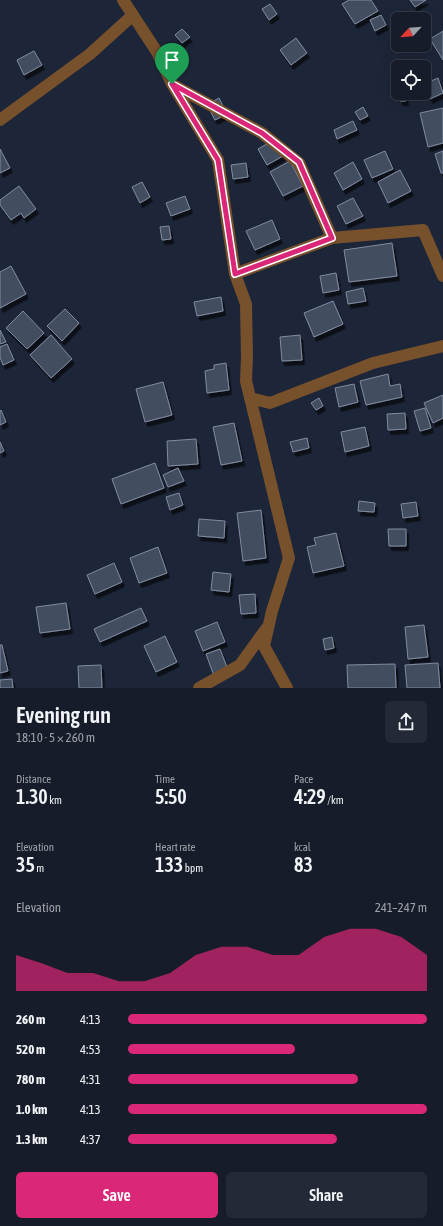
<!DOCTYPE html>
<html lang="en">
<head>
<meta charset="utf-8">
<style>
  :root { --surface:#161c2a; --page:#232936; --text:#f1f3f6; --muted:#9ea1a8; --line:#353a47; --accent:#db2777 }
  body { margin:0; font-family:"Asap Condensed",sans-serif; background:var(--page); color:var(--text); height:100vh; display:flex; flex-direction:column; font-size:15px; white-space:nowrap }
  * { box-sizing:border-box; margin:0 }
  p { font-size:13px; color:var(--muted) }
  .icon { flex:none; width:22px; height:22px; fill:none; stroke:currentColor; stroke-width:2; stroke-linecap:round; stroke-linejoin:round }
  .map { position:relative; height:688px; overflow:hidden }
  .panel { display:flex; flex-direction:column; background:var(--surface); flex:1 }
  .panel>* { flex:none }
  .needle { width:26px; rotate:244deg }
  .controls { position:absolute; left:391px; top:12px; display:grid; gap:8px }
  .controls a { display:grid; place-items:center; width:40px; height:40px; border-radius:6px; background:var(--surface); box-shadow:0 4px 16px #0002,0 0 0 1px var(--line); font-size:20px }
  .pin { position:absolute; display:grid; place-items:center; width:34px; height:34px; color:#fff; margin:-41px -17px; border-radius:50% 50% 50% 0; rotate:-45deg; box-shadow:0 0 4px #0007 }
  .pin .icon { rotate:45deg }
  .round { display:grid; place-items:center; flex:none; width:42px; height:42px; border-radius:6px; background:var(--page) }
  .summary { display:flex; align-items:center; justify-content:space-between; height:68px; padding:0 16px }
  h1 { font-size:22px; font-weight:600; line-height:30px }
  .metrics { display:grid; grid-template-columns:repeat(3,1fr); gap:6px; height:68px; padding:4px 16px }
  .metrics div { display:grid; align-content:center }
  .metrics b { font-size:20px; font-weight:600 }
  .metrics small { font-size:11px; font-weight:400 }
  .metrics p { font-size:11px }
  .chart { height:112px; padding:8px 16px }
  .chart p { display:flex; justify-content:space-between }
  .chart svg { width:100%; height:72px; margin-top:4px; fill:var(--accent); opacity:.7 }
  .action { display:flex; gap:8px; margin-top:auto; padding:8px 16px }
  .action a { flex:1; height:46px; border-radius:6px; background:var(--accent); color:#fff; font-size:16px; font-weight:600; line-height:46px; text-align:center }
  .action a+a { background:var(--page); color:var(--text) }
  ul { padding:0 16px; list-style:none; font-size:13px }
  li { display:grid; grid-template-columns:64px 48px 1fr; align-items:center; height:30px }
  li i { height:10px; border-radius:5px; background:var(--accent) }
  .map>svg:first-child { display:block }
  .building { fill:#434d60; stroke:#818ca2; filter:url(#shadow) }
  .lines { fill:none; stroke-linecap:round; stroke-linejoin:round }
  .street { stroke:#77502c; stroke-width:12 }
  .route-casing { stroke:#fff; stroke-width:8 }
  .route { stroke:#db2777; stroke-width:5 }
</style>
</head>
<body>
<div class="map">
<svg width="443" height="688" viewBox="0 0 443 688">
  <defs>
    <filter id="shadow"><feDropShadow dx="2.5" dy="4.5" stdDeviation="0" flood-color="#0009"/></filter>
  </defs>
  <rect width="100%" height="100%" fill="#1d2638"/>
  <path class="building" d="M 349,0 L 371,0 L 378,11 L 355,24 L 342,4 Z
    M 410,0 L 426,0 L 415,7 Z
    M 270,4 L 277,14 L 269,20 L 262,9 Z
    M 381,15 L 386,25 L 375,31 L 370,20 Z
    M 182,29 L 190,37 L 182,43 L 175,35 Z
    M 443,31 L 443,60 L 430,39 Z
    M 296,38 L 307,53 L 291,65 L 280,50 Z
    M 34,51 L 42,65 L 24,75 L 17,60 Z
    M 438,78 L 443,93 L 430,99 L 424,84 Z
    M 399,93 L 405,93 L 406,101 L 400,101 Z
    M 219,98 L 227,114 L 215,120 L 207,105 Z
    M 363,107 L 368,116 L 360,120 L 355,112 Z
    M 443,108 L 443,143 L 428,147 L 420,113 Z
    M 353,121 L 357,130 L 337,139 L 334,130 Z
    M 274,140 L 283,156 L 267,165 L 258,149 Z
    M 0,149 L 10,168 L 0,173 Z
    M 385,151 L 393,169 L 372,178 L 364,160 Z
    M 443,151 L 443,173 L 441,173 L 435,154 Z
    M 290,161 L 303,186 L 283,196 L 270,172 Z
    M 353,162 L 362,179 L 343,190 L 334,173 Z
    M 246,163 L 248,177 L 233,179 L 231,165 Z
    M 400,170 L 411,191 L 388,203 L 378,182 Z
    M 142,182 L 150,197 L 140,203 L 132,187 Z
    M 19,186 L 36,209 L 24,218 L 21,213 L 11,220 L 0,205 L 0,200 Z
    M 185,196 L 190,209 L 171,216 L 166,203 Z
    M 353,198 L 363,216 L 346,224 L 337,206 Z
    M 272,220 L 280,239 L 255,250 L 246,231 Z
    M 169,226 L 171,239 L 162,240 L 160,227 Z
    M 392,243 L 397,276 L 349,282 L 344,250 Z
    M 11,266 L 26,294 L 0,308 L 0,272 Z
    M 336,273 L 339,290 L 323,293 L 320,276 Z
    M 363,288 L 366,301 L 348,304 L 346,292 Z
    M 221,297 L 223,311 L 197,316 L 194,302 Z
    M 333,301 L 343,324 L 314,337 L 304,313 Z
    M 65,309 L 79,323 L 62,341 L 47,326 Z
    M 23,311 L 44,333 L 27,349 L 6,328 Z
    M 0,330 L 6,342 L 0,344 Z
    M 51,335 L 72,359 L 51,378 L 30,355 Z
    M 300,335 L 302,360 L 282,361 L 280,337 Z
    M 7,344 L 14,360 L 3,365 L 0,357 L 0,347 Z
    M 226,363 L 229,390 L 207,393 L 205,371 L 214,369 L 214,365 Z
    M 388,374 L 390,386 L 400,384 L 402,397 L 366,405 L 360,381 Z
    M 163,382 L 172,415 L 145,422 L 136,389 Z
    M 354,384 L 358,402 L 339,407 L 335,388 Z
    M 443,395 L 443,418 L 433,423 L 424,403 Z
    M 319,398 L 323,406 L 316,410 L 311,403 Z
    M 425,408 L 431,428 L 420,431 L 414,411 Z
    M 1,410 L 6,422 L 0,425 L 0,411 Z
    M 405,413 L 406,429 L 388,430 L 387,414 Z
    M 234,423 L 242,461 L 221,465 L 213,427 Z
    M 365,427 L 369,446 L 345,452 L 341,432 Z
    M 307,438 L 309,448 L 293,452 L 290,442 Z
    M 196,439 L 198,464 L 168,466 L 167,441 Z
    M 0,442 L 4,451 L 0,453 Z
    M 155,463 L 164,488 L 121,504 L 112,479 Z
    M 178,468 L 184,481 L 168,487 L 163,475 Z
    M 179,493 L 183,505 L 170,510 L 166,497 Z
    M 359,501 L 375,503 L 374,512 L 358,511 Z
    M 416,502 L 418,516 L 403,518 L 401,504 Z
    M 261,510 L 266,558 L 243,561 L 237,513 Z
    M 199,519 L 225,521 L 224,538 L 198,536 Z
    M 388,529 L 406,529 L 406,546 L 389,546 Z
    M 336,533 L 344,566 L 313,573 L 307,547 L 316,545 L 314,538 Z
    M 158,547 L 167,573 L 139,583 L 130,558 Z
    M 114,563 L 122,582 L 95,594 L 87,575 Z
    M 213,572 L 231,574 L 229,592 L 211,590 Z
    M 255,594 L 256,613 L 241,614 L 239,595 Z
    M 66,603 L 70,629 L 40,633 L 36,607 Z
    M 141,608 L 147,621 L 100,642 L 94,629 Z
    M 217,622 L 225,642 L 203,651 L 195,631 Z
    M 424,625 L 428,657 L 408,659 L 405,627 Z
    M 165,636 L 177,662 L 156,672 L 144,646 Z
    M 332,637 L 334,648 L 325,650 L 323,639 Z
    M 0,645 L 2,645 L 8,671 L 0,673 Z
    M 220,649 L 228,670 L 214,676 L 206,654 Z
    M 438,663 L 440,688 L 407,688 L 405,665 Z
    M 395,664 L 396,688 L 348,688 L 347,665 Z
    M 101,665 L 102,688 L 79,688 L 78,666 Z
    M 12,679 L 13,688 L 0,688 L 0,680 Z"/>
  <g class="lines">
    <path class="street" d="M 123,0 L 157,52 L 172,84 L 218,160 L 235,274 L 246,304 L 247,357 L 246,381 L 289,558 L 272,611 L 264,646 L 287,688
      M 173,85 L 262,133 L 299,163 L 332,238
      M 0,120 L 90,54 L 133,15
      M 235,274 L 332,238 L 423,230 L 443,276
      M 250,398 L 270,403 L 373,363 L 443,346
      M 199,688 L 240,665 L 266,629"/>
  </g>
  <g class="lines">
    <g class="route-casing">
      <path id="route" d="M 172,84 L 262,133 L 299,162 L 332,238 L 235,274 L 218,160 Z"/>
    </g>
    <use href="#route" class="route"/>
  </g>
</svg>
<div class="controls">
<a><svg class="needle" viewBox="-14 -14 28 28"><path d="M0-13l5 13h-10z" fill="#e53935"/><path d="M0 13l5-13h-10z" fill="#9ea1a8"/></svg></a>
<a><svg class="icon" aria-label="locate" viewBox="0 0 24 24"><circle cx="12" cy="12" r="6"/><path d="M12 2v4M12 18v4M2 12h4M18 12h4"/></svg></a>
</div>
<div class="pin" style="left:172px;top:84px;background:#1e9e55"><svg class="icon" aria-label="arrive" viewBox="0 0 24 24"><path d="M6 21V4h12l-3 4 3 4H6"/></svg></div>
</div>
<section class="panel">
<div class="summary"><div><h1>Evening run</h1><p>18:10 · 5 × 260 m</p></div><a class="round"><svg class="icon" aria-label="share" viewBox="0 0 24 24"><path d="M12 15V3M7 8l5-5 5 5M5 13v7h14v-7"/></svg></a></div>
<div class="metrics">
<div><p>Distance</p><b>1.30<small> km</small></b></div>
<div><p>Time</p><b>5:50</b></div>
<div><p>Pace</p><b>4:29<small> /km</small></b></div>
</div>
<div class="metrics">
<div><p>Elevation</p><b>35<small> m</small></b></div>
<div><p>Heart rate</p><b>133<small> bpm</small></b></div>
<div><p>kcal</p><b>83</b></div>
</div>
<div class="chart"><p><span>Elevation</span>241–247 m</p>
<svg viewBox="0 0 160 44" preserveAspectRatio="none"><path d="M0 44V22L10 27L20 33L30 33L40 38L50 38L60 33L70 22L80 17L90 17L100 22L110 22L120 11L130 6L140 6L150 11L160 22V44z"/></svg>
</div>
<ul>
<li><b>260 m</b>4:13<i style="width:100%"></i></li>
<li><b>520 m</b>4:53<i style="width:56%"></i></li>
<li><b>780 m</b>4:31<i style="width:77%"></i></li>
<li><b>1.0 km</b>4:13<i style="width:100%"></i></li>
<li><b>1.3 km</b>4:37<i style="width:70%"></i></li>
</ul>
<div class="action"><a>Save</a><a>Share</a></div>
</section>
</body>
</html>
